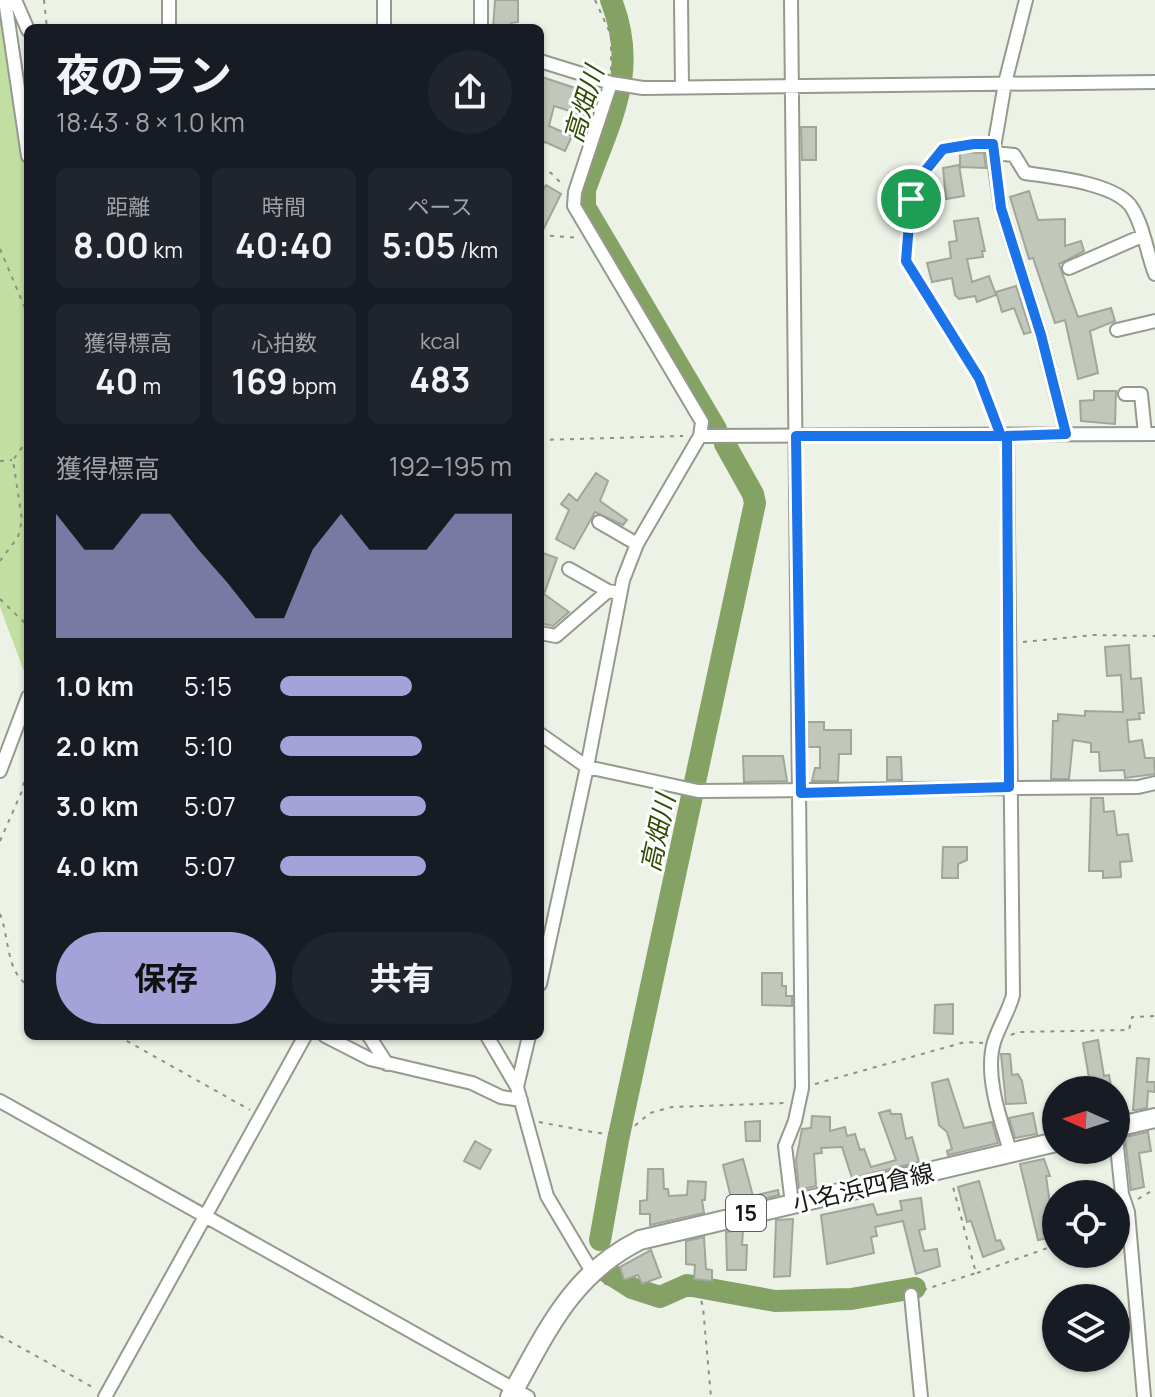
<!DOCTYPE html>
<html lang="ja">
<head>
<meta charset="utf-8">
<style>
  :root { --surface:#171b24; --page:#20242c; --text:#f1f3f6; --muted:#9ea1a6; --accent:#a5a2da }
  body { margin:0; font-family:Manrope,"Noto Sans JP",sans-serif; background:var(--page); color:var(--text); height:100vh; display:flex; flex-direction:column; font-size:30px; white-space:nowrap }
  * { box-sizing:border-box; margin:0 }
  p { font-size:26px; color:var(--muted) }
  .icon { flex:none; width:44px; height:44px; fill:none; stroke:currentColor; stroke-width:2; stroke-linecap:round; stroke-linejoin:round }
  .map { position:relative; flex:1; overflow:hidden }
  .drawer { position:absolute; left:24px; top:24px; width:520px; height:1016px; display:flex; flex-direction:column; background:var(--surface); border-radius:12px; box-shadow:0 2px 6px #0004 }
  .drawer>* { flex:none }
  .needle { width:52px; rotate:273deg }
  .fabs { position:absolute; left:1042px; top:1076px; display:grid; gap:16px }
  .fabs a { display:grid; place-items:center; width:88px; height:88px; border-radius:50%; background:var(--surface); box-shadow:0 2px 6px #0004; font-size:40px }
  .pin { position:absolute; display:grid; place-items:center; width:68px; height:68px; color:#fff; margin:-34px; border:4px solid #fff; border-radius:50%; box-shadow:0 2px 8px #0007 }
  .round { display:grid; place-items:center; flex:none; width:84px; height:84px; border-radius:42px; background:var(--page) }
  .summary { display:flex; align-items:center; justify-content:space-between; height:136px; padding:0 32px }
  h1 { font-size:44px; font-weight:700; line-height:60px }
  .metrics { display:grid; grid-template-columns:repeat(3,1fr); gap:12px; height:136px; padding:8px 32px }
  .metrics div { display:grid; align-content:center; border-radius:12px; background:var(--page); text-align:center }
  .metrics b { font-size:34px; font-weight:700 }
  .metrics small { font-size:22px; font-weight:400 }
  .metrics p { font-size:22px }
  .chart { height:224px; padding:16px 32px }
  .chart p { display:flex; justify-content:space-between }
  .chart svg { width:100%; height:144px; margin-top:8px; fill:var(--accent); opacity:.7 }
  .cta { display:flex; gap:16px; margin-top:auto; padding:16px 32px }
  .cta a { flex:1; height:92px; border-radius:48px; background:var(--accent); color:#111; font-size:32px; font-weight:700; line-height:92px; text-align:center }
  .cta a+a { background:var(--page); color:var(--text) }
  ul { padding:0 32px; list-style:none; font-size:26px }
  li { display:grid; grid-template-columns:128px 96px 1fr; align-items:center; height:60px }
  li i { height:20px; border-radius:10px; background:var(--accent) }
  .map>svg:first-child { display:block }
  .green { fill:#c0dfa0 }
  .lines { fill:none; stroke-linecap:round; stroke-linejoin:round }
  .river { stroke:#84a263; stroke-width:22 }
  .building { fill:#c1c8bb; stroke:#a0a69a; stroke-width:2 }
  .minor-casing { stroke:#949a8e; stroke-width:16 }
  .primary-casing { stroke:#949a8e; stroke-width:22 }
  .path { stroke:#8c9188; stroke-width:2; stroke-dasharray:4 6; stroke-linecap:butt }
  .minor { stroke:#fff; stroke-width:12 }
  .primary { stroke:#fff; stroke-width:18 }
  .route-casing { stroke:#fff; stroke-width:16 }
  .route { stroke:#1a73e8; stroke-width:10 }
  .labels { text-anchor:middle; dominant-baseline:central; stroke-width:6; stroke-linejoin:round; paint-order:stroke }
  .shield { fill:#fff; stroke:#5c5d5a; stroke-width:2 }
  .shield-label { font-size:22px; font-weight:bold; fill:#161814 }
  .street-label { font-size:24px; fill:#161814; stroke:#fff }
  .water-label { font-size:26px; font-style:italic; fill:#314c04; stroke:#fff }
</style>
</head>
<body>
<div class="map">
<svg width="1155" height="1397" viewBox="0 0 1155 1397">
  <rect width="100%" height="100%" fill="#ecf2e6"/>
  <path class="green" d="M 0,0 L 28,141 L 28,682 L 0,607 Z"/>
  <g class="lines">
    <path class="river" d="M 611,0 C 640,73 609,121 585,190 L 585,207 L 716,429
      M 600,1240 L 618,1140 L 755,503 L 753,494 L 725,444
      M 607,1272 L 632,1288 L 660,1297 L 687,1285 L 775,1301 L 851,1299 L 915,1288"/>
  </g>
  <path class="building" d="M 495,0 L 518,0 L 518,22 L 511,23 L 511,28 L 493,28 Z
    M 542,77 L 596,95 L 589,117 L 554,106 L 549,126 L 572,136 L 565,151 L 545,142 L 540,146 Z
    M 801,127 L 816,127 L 816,160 L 802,160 Z
    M 960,152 L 984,153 L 986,168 L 960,167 Z
    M 959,165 L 964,196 L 946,199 L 943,168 Z
    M 546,185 L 561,194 L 540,236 L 540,196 Z
    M 1029,191 L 1038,220 L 1065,219 L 1065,246 L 1081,241 L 1084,251 L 1059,264 L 1078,317 L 1111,308 L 1115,321 L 1090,331 L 1098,373 L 1078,379 L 1065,320 L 1055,323 L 1033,258 L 1029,259 L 1010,197 Z
    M 978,218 L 985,251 L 982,251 L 983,257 L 967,259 L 972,282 L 989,276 L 996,295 L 977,302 L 975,296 L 959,299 L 955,295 L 952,278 L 932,282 L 927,263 L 951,258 L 949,242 L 957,241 L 954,221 Z
    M 1016,286 L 1031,332 L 1024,334 L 1014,308 L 1002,312 L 996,292 Z
    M 1094,391 L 1116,391 L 1115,424 L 1081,421 L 1080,401 L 1094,400 Z
    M 596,473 L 608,481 L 600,501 L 627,520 L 623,525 L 595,512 L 574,549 L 556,539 L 569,510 L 561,504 L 569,494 L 577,501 Z
    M 540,552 L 557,558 L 544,594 L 569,612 L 553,626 L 540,623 Z
    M 1129,645 L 1131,679 L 1141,678 L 1144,713 L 1139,713 L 1140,719 L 1127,720 L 1129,742 L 1142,740 L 1145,758 L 1154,758 L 1155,774 L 1125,778 L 1124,770 L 1100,771 L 1099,752 L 1091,752 L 1091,743 L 1073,740 L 1069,779 L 1051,779 L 1053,721 L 1058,721 L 1058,714 L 1085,716 L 1085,711 L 1123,712 L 1121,675 L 1107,676 L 1105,647 Z
    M 807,722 L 824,722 L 824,730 L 851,730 L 851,754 L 839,754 L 838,781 L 812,781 L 815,768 L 820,768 L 820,747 L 808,747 Z
    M 743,756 L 783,756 L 787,781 L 744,782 Z
    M 887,757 L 901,757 L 902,780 L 887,780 Z
    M 1091,798 L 1103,798 L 1104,812 L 1114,811 L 1117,835 L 1128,834 L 1132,861 L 1120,862 L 1121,877 L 1103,878 L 1103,871 L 1089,871 Z
    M 943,847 L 967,847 L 967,860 L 958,864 L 958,878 L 942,878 Z
    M 762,973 L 782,973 L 782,986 L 786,986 L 786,996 L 792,996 L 792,1006 L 762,1005 Z
    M 953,1004 L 953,1034 L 934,1033 L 935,1005 Z
    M 1098,1040 L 1104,1076 L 1109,1075 L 1112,1090 L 1091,1090 L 1083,1043 Z
    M 1001,1054 L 1010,1054 L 1012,1075 L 1018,1074 L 1022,1081 L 1026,1103 L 1006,1104 Z
    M 1137,1058 L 1149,1059 L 1147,1082 L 1155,1082 L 1155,1092 L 1148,1091 L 1147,1108 L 1136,1110 L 1133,1110 Z
    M 948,1079 L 964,1128 L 992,1122 L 998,1143 L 948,1155 L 947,1151 L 952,1149 L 947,1132 L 939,1125 L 932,1083 Z
    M 890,1110 L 891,1114 L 901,1114 L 906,1139 L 912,1137 L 919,1162 L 852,1178 L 842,1147 L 821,1148 L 822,1153 L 814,1154 L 816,1186 L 799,1190 L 796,1160 L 802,1129 L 811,1128 L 812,1116 L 830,1117 L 830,1131 L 845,1127 L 847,1136 L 855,1134 L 860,1150 L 864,1149 L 871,1167 L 896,1160 L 879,1113 Z
    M 1033,1113 L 1037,1134 L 1015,1138 L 1009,1118 Z
    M 760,1121 L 760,1141 L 746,1141 L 745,1122 Z
    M 1148,1132 L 1151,1151 L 1139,1153 L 1144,1187 L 1131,1190 L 1125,1137 Z
    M 475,1141 L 491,1150 L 480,1169 L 464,1161 Z
    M 743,1159 L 753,1196 L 778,1190 L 779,1195 L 733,1206 L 723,1165 Z
    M 1044,1159 L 1050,1176 L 1046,1176 L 1051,1211 L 1045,1212 L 1049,1238 L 1038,1240 L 1020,1164 Z
    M 648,1169 L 663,1169 L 664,1189 L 668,1189 L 669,1196 L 687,1195 L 688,1181 L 706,1182 L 705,1200 L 702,1200 L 704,1213 L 650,1225 L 650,1214 L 640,1214 L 640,1201 L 647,1200 Z
    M 979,1181 L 996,1241 L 1000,1240 L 1004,1249 L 983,1257 L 971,1221 L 967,1222 L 958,1187 Z
    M 921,1198 L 925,1229 L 919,1230 L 924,1251 L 937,1249 L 940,1266 L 916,1274 L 903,1221 L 875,1227 L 877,1236 L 871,1237 L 874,1253 L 827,1264 L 821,1215 L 873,1204 L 877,1215 L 902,1210 L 900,1201 Z
    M 793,1219 L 790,1276 L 774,1277 L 776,1220 Z
    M 743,1230 L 742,1245 L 747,1245 L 746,1270 L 727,1270 L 726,1232 Z
    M 704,1237 L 706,1269 L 712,1270 L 712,1281 L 694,1279 L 695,1265 L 686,1264 L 686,1241 Z
    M 651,1250 L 661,1277 L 642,1284 L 638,1275 L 624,1280 L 620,1267 Z"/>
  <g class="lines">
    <g class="minor-casing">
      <path id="minor" d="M 5,0 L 28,156
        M 15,0 L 28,30
        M 169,0 L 169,28
        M 384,0 L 384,28
        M 481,0 L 481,28
        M 681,0 L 682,87
        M 791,0 L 802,1088 L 795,1121 L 785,1146 L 792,1204
        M 1026,0 L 1005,83 L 993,153 L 1001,208 L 1041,335 L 1066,434
        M 540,61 L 611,83 L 643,88 L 1155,82
        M 611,83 L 575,192 L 574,206 L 702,422 L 700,436 L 1155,434
        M 993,153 L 1014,155 L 1025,173 C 1052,177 1117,183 1132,208 C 1144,227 1147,254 1155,274
        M 1069,268 L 1142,236
        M 1117,330 L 1155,321
        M 1125,394 L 1141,394 L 1145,434
        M 1007,436 L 1013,995 C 1009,1011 999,1026 994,1042 C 984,1076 1001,1121 1011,1154
        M 599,522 L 637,544
        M 569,569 L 608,591
        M 540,633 L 556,636 L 608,591 L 619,593
        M 540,734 L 587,767 L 698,791 L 1138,787 L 1155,783
        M 0,771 L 28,697
        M 540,984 L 587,767 L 623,580 L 637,544 L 700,436
        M 325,1036 L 370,1059 L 472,1083 L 501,1097 L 521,1100
        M 369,1036 L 387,1064
        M 487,1036 L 517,1087 L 547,1196 L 591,1270
        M 517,1087 L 529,1036
        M 0,1101 L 528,1397
        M 1116,1137 L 1122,1194 L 1128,1212 L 1144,1397
        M 911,1295 L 921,1397
        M 105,1397 L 305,1036"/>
    </g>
    <g class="primary-casing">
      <path id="primary" d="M 1116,1127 L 1155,1118
        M 510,1397 C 547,1332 570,1275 640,1240 L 1056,1142"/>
    </g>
    <path class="path" d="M 44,0 L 47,28
      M 595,0 L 611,35 L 611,71
      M 982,144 L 943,149 L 934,156 L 917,181 L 905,249 L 911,271 L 979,378 L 997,423
      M 540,169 L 551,173 L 563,185
      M 540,235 L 579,238
      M 0,249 L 28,315
      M 540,440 L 683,436
      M 0,461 L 12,460
      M 0,561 L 18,537 L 22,520 L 13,460 L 28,439
      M 0,599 L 28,626
      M 1023,642 L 1094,635 L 1155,636
      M 0,841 L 22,791 L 28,765
      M 0,914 C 9,935 6,973 28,985
      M 1011,1035 L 1018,1032 L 1129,1030 L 1132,1017 L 1155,1016
      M 118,1036 L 250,1110
      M 815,1084 L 965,1042 L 983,1043
      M 539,1122 L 597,1133 L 625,1134 L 650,1113 L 672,1107 L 787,1103
      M 1138,1199 L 1155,1189
      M 977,1273 L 1056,1245
      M 604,1283 L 660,1305 L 686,1293 L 699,1293 L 703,1307 L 711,1397
      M 923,1290 L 976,1273 L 952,1183
      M 700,1296 L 771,1307 L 898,1297
      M 0,1336 L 96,1389"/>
    <use href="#minor" class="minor"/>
    <use href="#primary" class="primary"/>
  </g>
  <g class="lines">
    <g class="route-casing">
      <path id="route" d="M 974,144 L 993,144 L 1001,208 L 1041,335 L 1066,434 L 1007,436 L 1009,787 L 801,793 L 796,436 L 1001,436 L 979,378 L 906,261 L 911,199 L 917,181 L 943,149 Z"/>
    </g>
    <use href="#route" class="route"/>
  </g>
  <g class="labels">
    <rect class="shield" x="726" y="1195" width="40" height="36" rx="6"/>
    <g class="shield-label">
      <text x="746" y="1213">15</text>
    </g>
    <g class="street-label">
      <text transform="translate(863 1187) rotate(-13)">小名浜四倉線</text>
    </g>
    <g class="water-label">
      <text transform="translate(583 104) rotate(-73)">高畑川</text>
      <text transform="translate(657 833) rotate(-78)">高畑川</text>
    </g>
  </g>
</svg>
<div class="fabs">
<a><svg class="needle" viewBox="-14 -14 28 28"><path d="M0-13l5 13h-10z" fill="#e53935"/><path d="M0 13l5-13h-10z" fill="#9ea1a6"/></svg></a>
<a><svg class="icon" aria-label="locate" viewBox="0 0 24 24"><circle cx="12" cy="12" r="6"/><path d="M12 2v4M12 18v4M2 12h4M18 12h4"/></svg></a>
<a><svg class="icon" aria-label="layers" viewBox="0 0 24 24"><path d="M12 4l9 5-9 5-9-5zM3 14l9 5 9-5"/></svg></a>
</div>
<div class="pin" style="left:911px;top:199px;background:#1e9e55"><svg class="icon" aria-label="arrive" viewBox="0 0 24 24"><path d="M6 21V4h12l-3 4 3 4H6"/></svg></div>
<section class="drawer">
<div class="summary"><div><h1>夜のラン</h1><p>18:43 · 8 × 1.0 km</p></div><a class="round"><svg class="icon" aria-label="share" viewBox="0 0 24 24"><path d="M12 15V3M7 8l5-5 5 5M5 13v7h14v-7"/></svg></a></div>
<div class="metrics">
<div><p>距離</p><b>8.00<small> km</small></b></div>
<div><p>時間</p><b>40:40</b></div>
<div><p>ペース</p><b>5:05<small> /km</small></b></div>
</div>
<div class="metrics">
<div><p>獲得標高</p><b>40<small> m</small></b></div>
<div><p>心拍数</p><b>169<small> bpm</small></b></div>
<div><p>kcal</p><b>483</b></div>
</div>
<div class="chart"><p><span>獲得標高</span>192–195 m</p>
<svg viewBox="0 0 160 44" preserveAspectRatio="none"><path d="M0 44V6L10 17L20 17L30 6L40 6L50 17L60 27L70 38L80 38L90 17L100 6L110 17L120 17L130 17L140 6L150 6L160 6V44z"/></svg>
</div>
<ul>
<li><b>1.0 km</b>5:15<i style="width:57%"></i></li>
<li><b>2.0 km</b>5:10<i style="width:61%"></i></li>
<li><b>3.0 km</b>5:07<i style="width:63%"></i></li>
<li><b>4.0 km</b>5:07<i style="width:63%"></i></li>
</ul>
<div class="cta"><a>保存</a><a>共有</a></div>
</section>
</div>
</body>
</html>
